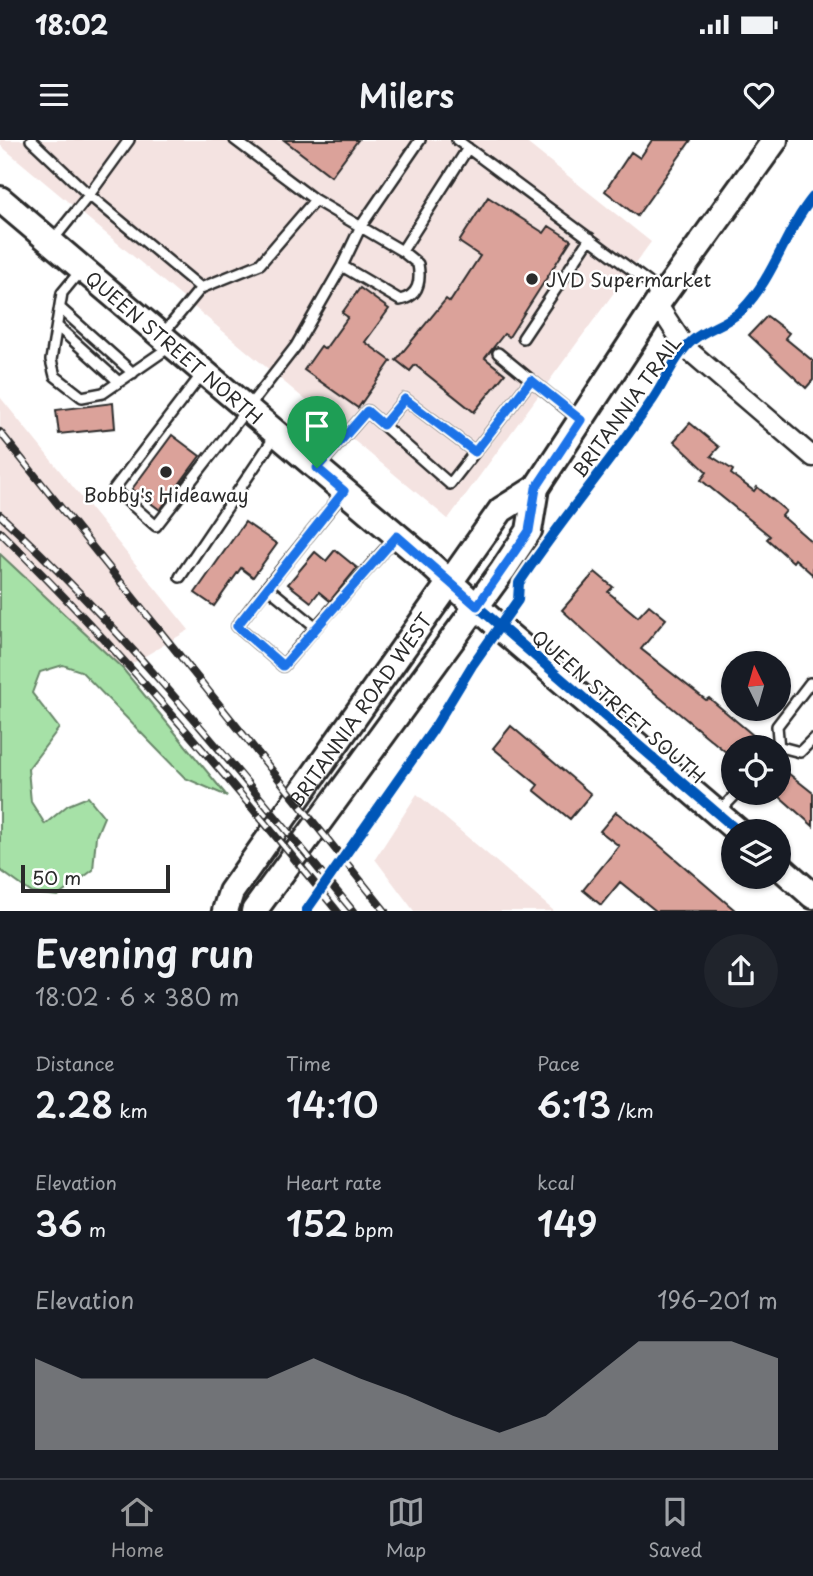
<!DOCTYPE html>
<html lang="en">
<head>
<meta charset="utf-8">
<style>
  :root { --surface:#171b24; --page:#20242c; --text:#f1f3f6; --muted:#9ea1a6; --line:#363941; --accent:#98999b }
  body { margin:0; font-family:"Playpen Sans",sans-serif; background:var(--page); color:var(--text); height:100vh; display:flex; flex-direction:column; font-size:26px; white-space:nowrap }
  * { box-sizing:border-box; margin:0 }
  p { font-size:23px; color:var(--muted) }
  .icon { flex:none; width:38px; height:38px; fill:none; stroke:currentColor; stroke-width:2; stroke-linecap:round; stroke-linejoin:round }
  .map { position:relative; height:771px; overflow:hidden }
  .drawer { display:flex; flex-direction:column; background:var(--surface); flex:1 }
  .drawer>* { flex:none }
  .needle { width:46px; rotate:355deg }
  .fabs { position:absolute; left:721px; top:511px; display:grid; gap:14px }
  .fabs a { display:grid; place-items:center; width:70px; height:70px; border-radius:50%; background:var(--surface); box-shadow:0 2px 5px #0004; font-size:35px }
  .scale { position:absolute; left:21px; bottom:18px; width:149px; box-sizing:border-box; padding-left:7px; border:4px solid #2b2b2b; border-top:0; font-size:19px; line-height:24px; white-space:nowrap; color:#2b2b2b; -webkit-text-stroke:5px #fff; paint-order:stroke }
  .pin { position:absolute; display:grid; place-items:center; width:60px; height:60px; color:#fff; margin:-72px -30px; border-radius:50% 50% 50% 0; rotate:-45deg; box-shadow:0 0 7px #0007 }
  .pin .icon { rotate:45deg }
  .round { display:grid; place-items:center; flex:none; width:74px; height:74px; border-radius:37px; background:var(--page) }
  .summary { display:flex; align-items:center; justify-content:space-between; height:119px; padding:0 35px }
  h1 { font-size:38px; font-weight:600; line-height:52px }
  .figures { display:grid; grid-template-columns:repeat(3,1fr); gap:10px; height:119px; padding:7px 35px }
  .figures div { display:grid; align-content:center }
  .figures b { font-size:35px; font-weight:600 }
  .figures small { font-size:19px; font-weight:400 }
  .figures p { font-size:19px }
  .chart { height:196px; padding:14px 35px }
  .chart p { display:flex; justify-content:space-between }
  .chart svg { width:100%; height:126px; margin-top:7px; fill:var(--accent); opacity:.7 }
  .status { display:flex; justify-content:space-between; align-items:center; height:49px; padding:0 35px; background:var(--surface); direction:ltr }
  .status svg { height:19px; fill:currentColor }
  header { display:flex; justify-content:space-between; align-items:center; height:91px; padding:0 35px; background:var(--surface); font-size:32px; font-weight:600 }
  .menu { display:flex; justify-content:space-around; align-items:center; height:98px; border-top:2px solid var(--line); background:var(--surface); font-size:19px; color:var(--muted) }
  .menu a { display:grid; justify-items:center; gap:4px }
  .menu .current { color:var(--accent) }
  .map>svg:first-child { display:block }
  .built { fill:#f4e3e1 }
  .green { fill:#a6e1a7; stroke:#688669; stroke-width:2 }
  .building { fill:#dba29a; stroke:#2b2b2b; stroke-width:2 }
  .lines { fill:none; stroke-linecap:round; stroke-linejoin:round }
  .service-casing { stroke:#2b2b2b; stroke-width:14 }
  .minor-casing { stroke:#2b2b2b; stroke-width:23 }
  .secondary-casing { stroke:#2b2b2b; stroke-width:30 }
  .service { stroke:#fff; stroke-width:9 }
  .minor { stroke:#fff; stroke-width:18 }
  .secondary { stroke:#fff; stroke-width:24 }
  .rail-casing { stroke:#2b2b2b; stroke-width:8 }
  .rail { stroke:#fff; stroke-width:5; stroke-dasharray:16; stroke-linecap:butt }
  .cycleway-casing { stroke:#fff; stroke-width:15 }
  .cycleway { stroke:#0057b8; stroke-width:10 }
  .route-casing { stroke:#fff; stroke-width:14 }
  .route { stroke:#1a73e8; stroke-width:9 }
  .poi-dot { fill:#2b2b2b; stroke:#fff; stroke-width:2.5 }
  .labels { text-anchor:middle; dominant-baseline:central; stroke-width:5; stroke-linejoin:round; paint-order:stroke }
  .poi-label { font-size:19px; fill:#2b2b2b; stroke:#fff; text-anchor:start }
  .street-label { font-size:19px; fill:#2b2b2b; stroke:#fff }
</style>
</head>
<body>
<div class="status"><b>18:02</b><svg viewBox="0 0 49 12"><path d="M0 12V9h3v3zM5 12V6h3v6zM10 12V3h3v9zM15 12V0h3v12zM26 1h20v11H26zM47 4h2v5h-2z"/></svg></div>
<header><svg class="icon" aria-label="menu" viewBox="0 0 24 24"><path d="M4 6h16M4 12h16M4 18h16"/></svg>Milers<svg class="icon" aria-label="heart" viewBox="0 0 24 24"><path d="M12 20l-8-8c-3-5 5-10 8-4 3-6 11-1 8 4z"/></svg></header>
<div class="map">
<svg width="813" height="771" viewBox="0 0 813 771">
  <rect width="100%" height="100%" fill="#fff"/>
  <filter id="ink" filterUnits="userSpaceOnUse"><feTurbulence type="fractalNoise" baseFrequency=".0143" numOctaves="2"/><feDisplacementMap in="SourceGraphic" scale="14" xChannelSelector="R" yChannelSelector="G"/><feConvolveMatrix kernelMatrix="1 2 1 2 8 2 1 2 1" color-interpolation-filters="sRGB"/></filter>
  <g filter="url(#ink)">
    <path class="built" d="M 0,0 L 523,0 L 651,102 L 448,379 L 0,5 Z
      M 0,257 L 189,490 L 123,529 L 0,414 Z
      M 417,654 L 554,771 L 414,771 L 375,719 Z"/>
    <path class="green" d="M 0,414 L 123,529 L 227,656 L 185,638 L 81,531 L 63,525 L 40,532 L 32,553 L 59,588 L 28,629 L 31,662 L 45,684 L 68,665 L 88,657 L 104,677 L 96,696 L 93,730 L 58,756 L 32,753 L 0,730 Z"/>
    <path class="building" d="M 284,0 L 358,0 L 331,36 Z
      M 652,0 L 691,0 L 637,76 L 605,51 L 631,12 L 640,18 Z
      M 488,57 L 544,93 L 549,86 L 571,100 L 509,197 L 504,194 L 485,218 L 505,234 L 474,272 L 415,225 L 410,231 L 396,220 L 446,159 L 450,162 L 480,116 L 459,102 Z
      M 360,148 L 389,169 L 365,202 L 391,221 L 358,268 L 304,230 L 321,206 L 325,209 L 348,177 L 342,173 Z
      M 767,176 L 789,193 L 785,198 L 813,221 L 813,240 L 806,248 L 749,195 Z
      M 113,263 L 115,288 L 59,294 L 56,270 Z
      M 690,283 L 719,307 L 711,316 L 733,330 L 731,334 L 754,351 L 757,347 L 786,371 L 782,376 L 813,403 L 813,435 L 795,419 L 793,422 L 767,399 L 770,396 L 701,340 L 707,332 L 674,301 Z
      M 172,295 L 200,316 L 160,370 L 132,349 Z
      M 245,382 L 277,404 L 253,437 L 241,428 L 214,466 L 195,453 Z
      M 335,410 L 357,428 L 330,461 L 319,452 L 311,462 L 288,444 L 315,412 L 326,421 Z
      M 595,432 L 613,447 L 608,452 L 638,477 L 649,465 L 666,479 L 641,509 L 706,560 L 709,558 L 767,607 L 733,607 L 733,618 L 635,537 L 562,470 Z
      M 511,586 L 591,654 L 570,679 L 534,650 L 538,645 L 493,608 Z
      M 779,626 L 813,653 L 813,686 L 779,656 Z
      M 616,672 L 658,704 L 736,771 L 656,771 L 620,742 L 601,765 L 583,750 L 619,706 L 600,691 Z"/>
    <g class="lines">
      <g class="service-casing">
        <path id="service" d="M 31,0 L 89,55 L 129,0
          M 235,0 L 315,60 L 402,111 L 468,8
          M 457,0 L 648,142 L 656,160
          M 52,101 L 89,55 L 201,148 L 162,195
          M 342,126 L 400,160 C 419,156 421,141 418,124 L 402,111
          M 81,130 L 62,153 L 51,220 L 55,236 L 82,257 L 103,253 L 171,206
          M 201,148 L 260,124 L 315,60
          M 60,168 L 133,233
          M 57,186 L 119,242
          M 523,198 L 590,98
          M 498,213 L 531,240
          M 202,234 L 114,349 L 156,386 L 296,206 L 342,126 L 361,86 L 420,0
          M 383,285 L 405,259 L 475,312
          M 319,326 L 367,271 L 450,344 L 531,240 L 579,279
          M 343,353 L 267,447 L 316,487 L 395,398
          M 180,437 L 276,295
          M 267,447 L 237,486 L 283,526 L 316,487
          M 781,607 L 800,612 L 813,599
          M 779,609 L 777,586 L 810,543
          M 719,672 L 737,653"/>
      </g>
      <g class="minor-casing">
        <path id="minor" d="M 657,164 L 686,208 L 813,317"/>
      </g>
      <g class="secondary-casing">
        <g id="secondary">
          <path id="s1" d="M 0,59 L 421,416 L 499,487 L 738,691"/>
          <path d="M 779,726 L 813,756"/>
          <path id="s2" d="M 225,771 L 231,752 L 501,370 L 536,348"/>
          <path d="M 254,771 L 503,430 L 529,391 L 536,348 L 657,164 L 775,0"/>
        </g>
      </g>
      <use href="#service" class="service"/>
      <use href="#minor" class="minor"/>
      <use href="#secondary" class="secondary"/>
      <g class="rail-casing">
        <path id="rail" d="M 0,292 L 385,771
          M 0,375 C 130,495 240,634 353,771
          M 0,392 C 121,511 230,639 337,771"/>
      </g>
      <use href="#rail" class="rail"/>
      <g class="cycleway-casing">
        <path id="cycleway" d="M 477,466 L 738,691
          M 306,771 L 433,590 L 473,524 L 518,460 L 519,443 C 560,381 609,324 651,262 C 665,243 674,216 693,200 C 707,188 728,184 742,170 C 774,138 785,91 813,57"/>
      </g>
      <use href="#cycleway" class="cycleway"/>
    </g>
  </g>
  <g class="lines" filter="url(#ink)">
    <g class="route-casing">
      <path id="route" d="M 531,240 L 581,280 L 536,348 L 529,391 L 477,466 L 397,396 L 283,526 L 237,486 L 344,351 L 317,328 L 367,271 L 383,285 L 405,259 L 475,312 Z"/>
    </g>
    <use href="#route" class="route"/>
  </g>
  <g class="poi-dot">
    <circle cx="532" cy="139" r="7"/>
    <circle cx="166" cy="332" r="7"/>
  </g>
  <g class="labels">
    <g class="poi-label">
      <text x="546" y="139">JVD Supermarket</text>
      <text x="166" y="354" text-anchor="middle">Bobby's Hideaway</text>
    </g>
    <g class="street-label">
      <text stroke="none"><textPath href="#s1" startOffset="229">QUEEN STREET NORTH</textPath></text>
      <text transform="translate(626 266) rotate(-54)">BRITANNIA TRAIL</text>
      <text transform="translate(619 566) rotate(41)">QUEEN STREET SOUTH</text>
      <text stroke="none"><textPath href="#s2" startOffset="243">BRITANNIA ROAD WEST</textPath></text>
    </g>
  </g>
</svg>
<div class="fabs">
<a><svg class="needle" viewBox="-14 -14 28 28"><path d="M0-13l5 13h-10z" fill="#e53935"/><path d="M0 13l5-13h-10z" fill="#9ea1a6"/></svg></a>
<a><svg class="icon" aria-label="locate" viewBox="0 0 24 24"><circle cx="12" cy="12" r="6"/><path d="M12 2v4M12 18v4M2 12h4M18 12h4"/></svg></a>
<a><svg class="icon" aria-label="layers" viewBox="0 0 24 24"><path d="M12 4l9 5-9 5-9-5zM3 14l9 5 9-5"/></svg></a>
</div>
<div class="scale">50 m</div>
<div class="pin" style="left:317px;top:328px;background:#1e9e55"><svg class="icon" aria-label="arrive" viewBox="0 0 24 24"><path d="M6 21V4h12l-3 4 3 4H6"/></svg></div>
</div>
<section class="drawer">
<div class="summary"><div><h1>Evening run</h1><p>18:02 · 6 × 380 m</p></div><a class="round"><svg class="icon" aria-label="share" viewBox="0 0 24 24"><path d="M12 15V3M7 8l5-5 5 5M5 13v7h14v-7"/></svg></a></div>
<div class="figures">
<div><p>Distance</p><b>2.28<small> km</small></b></div>
<div><p>Time</p><b>14:10</b></div>
<div><p>Pace</p><b>6:13<small> /km</small></b></div>
</div>
<div class="figures">
<div><p>Elevation</p><b>36<small> m</small></b></div>
<div><p>Heart rate</p><b>152<small> bpm</small></b></div>
<div><p>kcal</p><b>149</b></div>
</div>
<div class="chart"><p><span>Elevation</span>196–201 m</p>
<svg viewBox="0 0 160 44" preserveAspectRatio="none"><path d="M0 44V12L10 19L20 19L30 19L40 19L50 19L60 12L70 19L80 25L90 32L100 38L110 32L120 19L130 6L140 6L150 6L160 12V44z"/></svg>
</div>
</section>
<nav class="menu">
<a class="current"><svg class="icon" aria-label="home" viewBox="0 0 24 24"><path d="M3 11l9-7 9 7M6 9v11h12V9"/></svg>Home</a>
<a><svg class="icon" aria-label="map" viewBox="0 0 24 24"><path d="M3 6l6-2 6 2 6-2v14l-6 2-6-2-6 2zM9 4v14M15 6v14"/></svg>Map</a>
<a><svg class="icon" aria-label="saved" viewBox="0 0 24 24"><path d="M7 4h10v16l-5-4-5 4z"/></svg>Saved</a>
</nav>
</body>
</html>
